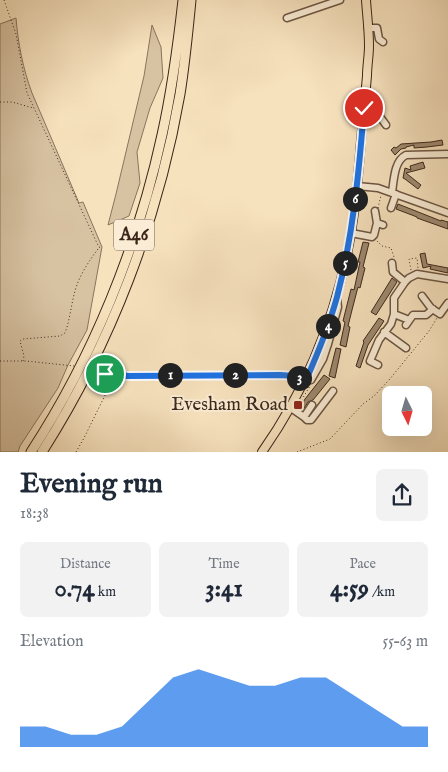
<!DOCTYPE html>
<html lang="en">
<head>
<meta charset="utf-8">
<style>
  :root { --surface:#fff; --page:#f2f2f3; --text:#1f2937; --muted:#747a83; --accent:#1a73e8 }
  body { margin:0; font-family:"IM FELL English",serif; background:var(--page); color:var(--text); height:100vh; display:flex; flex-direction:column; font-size:19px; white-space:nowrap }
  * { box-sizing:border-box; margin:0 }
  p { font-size:16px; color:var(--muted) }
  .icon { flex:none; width:28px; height:28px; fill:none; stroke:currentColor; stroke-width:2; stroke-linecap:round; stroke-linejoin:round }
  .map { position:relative; height:452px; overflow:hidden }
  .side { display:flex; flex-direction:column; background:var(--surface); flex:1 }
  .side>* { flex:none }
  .needle { width:32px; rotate:175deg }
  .buttons { position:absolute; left:382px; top:386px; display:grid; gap:10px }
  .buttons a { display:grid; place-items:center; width:50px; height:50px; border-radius:8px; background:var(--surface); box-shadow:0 5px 20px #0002; font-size:25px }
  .pin { position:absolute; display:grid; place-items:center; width:42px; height:42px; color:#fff; margin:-21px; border:2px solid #fff; border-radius:50%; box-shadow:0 1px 5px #0007 }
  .km { position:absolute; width:25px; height:25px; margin:-12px; border-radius:50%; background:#222; color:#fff; font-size:14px; line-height:25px; text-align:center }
  .round { display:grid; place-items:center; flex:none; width:52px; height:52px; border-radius:8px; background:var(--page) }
  .summary { display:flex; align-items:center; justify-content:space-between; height:85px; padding:0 20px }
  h1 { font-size:28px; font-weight:800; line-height:38px }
  .stats { display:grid; grid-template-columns:repeat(3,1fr); gap:8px; height:85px; padding:5px 20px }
  .stats div { display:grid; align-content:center; border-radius:8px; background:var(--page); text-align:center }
  .stats b { font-size:25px; font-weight:800 }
  .stats small { font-size:14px; font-weight:400 }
  .stats p { font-size:14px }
  .chart { height:140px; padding:10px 20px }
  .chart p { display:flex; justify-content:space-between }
  .chart svg { width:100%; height:90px; margin-top:5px; fill:var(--accent); opacity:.7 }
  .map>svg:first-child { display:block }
  .green { fill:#d7c2a2; stroke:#8a745e }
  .building { fill:#9d886f; stroke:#3c2619 }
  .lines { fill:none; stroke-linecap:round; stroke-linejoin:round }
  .minor-casing { stroke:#6b5542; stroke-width:9 }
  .major-casing { stroke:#3c2619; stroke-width:10 }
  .highway-casing { stroke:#3c2619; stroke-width:11 }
  .path { stroke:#3c2619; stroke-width:1; stroke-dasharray:1 2.5; stroke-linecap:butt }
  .minor { stroke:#faecd5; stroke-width:6 }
  .major { stroke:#f7e2be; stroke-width:8 }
  .highway { stroke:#f7e2be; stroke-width:9 }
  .route-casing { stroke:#fff; stroke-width:10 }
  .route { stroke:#1a73e8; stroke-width:6 }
  .poi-dot { fill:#8f2418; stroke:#faecd5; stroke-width:2 }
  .labels { text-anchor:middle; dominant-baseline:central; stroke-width:4; stroke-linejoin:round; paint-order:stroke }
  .shield { fill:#faecd5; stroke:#756151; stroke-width:1 }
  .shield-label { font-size:18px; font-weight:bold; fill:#3c2619 }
  .poi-label { font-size:19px; fill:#3c2619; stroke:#faecd5; text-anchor:end }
</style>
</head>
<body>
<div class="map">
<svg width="448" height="452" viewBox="0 0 448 452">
  <rect width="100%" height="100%" fill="#f7e2be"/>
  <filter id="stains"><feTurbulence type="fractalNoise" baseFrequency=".004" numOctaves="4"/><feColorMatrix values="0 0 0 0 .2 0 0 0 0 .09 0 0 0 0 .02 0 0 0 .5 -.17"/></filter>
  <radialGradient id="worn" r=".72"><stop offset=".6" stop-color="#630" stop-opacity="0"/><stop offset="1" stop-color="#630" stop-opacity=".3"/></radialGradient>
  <path class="green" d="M 16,18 C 18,43 23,69 32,93 L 79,203 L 83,202 L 102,247 L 87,330 L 68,365 L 58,388 L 20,446 L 18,452 L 0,452 L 0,24 Z
    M 152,25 L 161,47 L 163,78 L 150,108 L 137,152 L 140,183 L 129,216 L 108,225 L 116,194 L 144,76 Z"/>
  <path class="building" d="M 442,140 L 443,145 L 427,147 L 414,148 L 414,145 L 406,147 L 406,148 L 401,149 L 395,155 L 391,150 L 394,147 L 396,148 L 401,144 L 431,142 Z
    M 423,162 L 425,168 L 406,173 L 421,185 L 418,189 L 405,179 L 403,178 L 405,168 L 411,170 L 410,166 Z
    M 398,204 L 441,221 L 441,220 L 448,222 L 448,229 L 417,218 L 417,217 L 396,209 Z
    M 363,242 L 369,243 L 363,267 L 365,268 L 360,288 L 358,287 L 352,310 L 348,326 L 350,327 L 346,347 L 340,345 L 345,322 L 343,321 L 351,289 L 354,290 L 360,262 L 358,262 Z
    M 425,253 L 427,264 L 448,268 L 448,273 L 430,269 L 431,266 L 423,268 L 420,254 Z
    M 392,278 L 397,282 L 376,315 L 371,312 Z
    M 379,318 L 384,321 L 368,345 L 360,368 L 356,366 L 364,342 L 363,341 Z
    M 336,348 L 341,349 L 335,378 L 329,376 Z
    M 324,375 L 330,379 L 313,400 L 308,402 L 303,410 L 300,408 L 305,399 Z"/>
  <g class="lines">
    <g class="minor-casing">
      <path id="minor" d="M 287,18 L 340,0
        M 368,28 L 377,28 L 379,39 L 383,42
        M 364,108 L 375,110 L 386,125
        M 357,186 L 378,188 L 448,213
        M 392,192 C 394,180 394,161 406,155 L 448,154
        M 391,208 L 396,194
        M 375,211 L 377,223
        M 351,233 L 372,237 L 374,235 L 377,223 L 383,225
        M 392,263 L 393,272 L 405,282
        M 422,296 L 431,308 L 440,314 L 448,303
        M 394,314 L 409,320
        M 406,325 L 413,315 L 426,315 L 433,309
        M 384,332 L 406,348
        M 378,365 L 370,361 L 379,340 L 391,324 L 394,314 L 394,298 L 405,282 L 409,278 L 417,274 L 448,279
        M 311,380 L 323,359 L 328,344 L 338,307 L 337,299
        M 291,408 L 304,417 L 312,405
        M 304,417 L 307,420 L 311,420 L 333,391"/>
    </g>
    <g class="major-casing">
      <path id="major" d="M 262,452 C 305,391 332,326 347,254 C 355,216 358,178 361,141 C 363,119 365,98 367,76 C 367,66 369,56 369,46 C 369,30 367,15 366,0"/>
    </g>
    <g class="highway-casing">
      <path id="highway" d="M 31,452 C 93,357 138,246 162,135 C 172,90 178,45 183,0
        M 42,452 C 111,344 158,220 180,94 C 185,63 188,31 191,0"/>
    </g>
    <path class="path" d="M 4,0 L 16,34 L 27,93 L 96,241 L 99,247 L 102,248
      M 0,102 L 12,102 L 33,108
      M 378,208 L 381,195
      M 377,241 L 382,246 L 391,248 L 394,257
      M 411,270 L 409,259 L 417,258 L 418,268
      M 0,361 L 26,361 L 74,366
      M 23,361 L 24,356 L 20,341 L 23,339 L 60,336 L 65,333 C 70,320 71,305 75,291 C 79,276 89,261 98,249
      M 97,372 L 105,374 L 115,373
      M 298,406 L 310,386
      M 76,452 L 84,438 L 116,373 L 127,376 L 280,375 L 298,378
      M 297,452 L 330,439 L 363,404 L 374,396 L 389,380 L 429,331 L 437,318"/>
    <use href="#minor" class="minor"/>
    <use href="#major" class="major"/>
    <use href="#highway" class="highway"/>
  </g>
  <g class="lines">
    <g class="route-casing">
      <path id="route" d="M 105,374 L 116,373 L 127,376 L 280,375 L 294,376 L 306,380 C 318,353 329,326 337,297 C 353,236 359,172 364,108"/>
    </g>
    <use href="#route" class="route"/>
  </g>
  <rect class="poi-dot" x="293" y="400" width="10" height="10" rx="2.5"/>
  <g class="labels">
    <rect class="shield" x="114" y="219.5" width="40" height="31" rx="4"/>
    <g class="shield-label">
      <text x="134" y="235">A46</text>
    </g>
    <g class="poi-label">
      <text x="288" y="405">Evesham Road</text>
    </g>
  </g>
  <rect width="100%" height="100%" filter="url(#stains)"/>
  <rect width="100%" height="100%" fill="url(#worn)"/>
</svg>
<div class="buttons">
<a><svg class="needle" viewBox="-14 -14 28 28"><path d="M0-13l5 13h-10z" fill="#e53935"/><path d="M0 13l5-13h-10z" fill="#747a83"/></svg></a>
</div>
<div class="pin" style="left:105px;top:374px;background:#1e9e55"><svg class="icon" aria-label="arrive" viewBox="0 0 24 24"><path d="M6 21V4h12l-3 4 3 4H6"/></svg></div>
<div class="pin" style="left:364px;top:108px;background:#d93025"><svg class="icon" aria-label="check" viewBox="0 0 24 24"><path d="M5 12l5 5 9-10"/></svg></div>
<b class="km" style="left:170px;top:375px">1</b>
<b class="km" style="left:235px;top:375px">2</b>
<b class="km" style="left:299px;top:378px">3</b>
<b class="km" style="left:328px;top:326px">4</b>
<b class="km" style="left:345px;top:263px">5</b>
<b class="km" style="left:355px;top:199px">6</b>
</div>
<section class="side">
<div class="summary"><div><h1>Evening run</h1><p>18:38</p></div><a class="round"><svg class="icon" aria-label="share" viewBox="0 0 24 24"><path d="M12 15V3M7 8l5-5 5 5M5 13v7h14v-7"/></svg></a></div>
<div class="stats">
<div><p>Distance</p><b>0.74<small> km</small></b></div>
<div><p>Time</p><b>3:41</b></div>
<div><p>Pace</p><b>4:59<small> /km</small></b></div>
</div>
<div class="chart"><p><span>Elevation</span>55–63 m</p>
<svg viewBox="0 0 160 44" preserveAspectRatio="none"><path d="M0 44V34L10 34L20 38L30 38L40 34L50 22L60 10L70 6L80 10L90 14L100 14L110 10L120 10L130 18L140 26L150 34L160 34V44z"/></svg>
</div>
</section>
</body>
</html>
